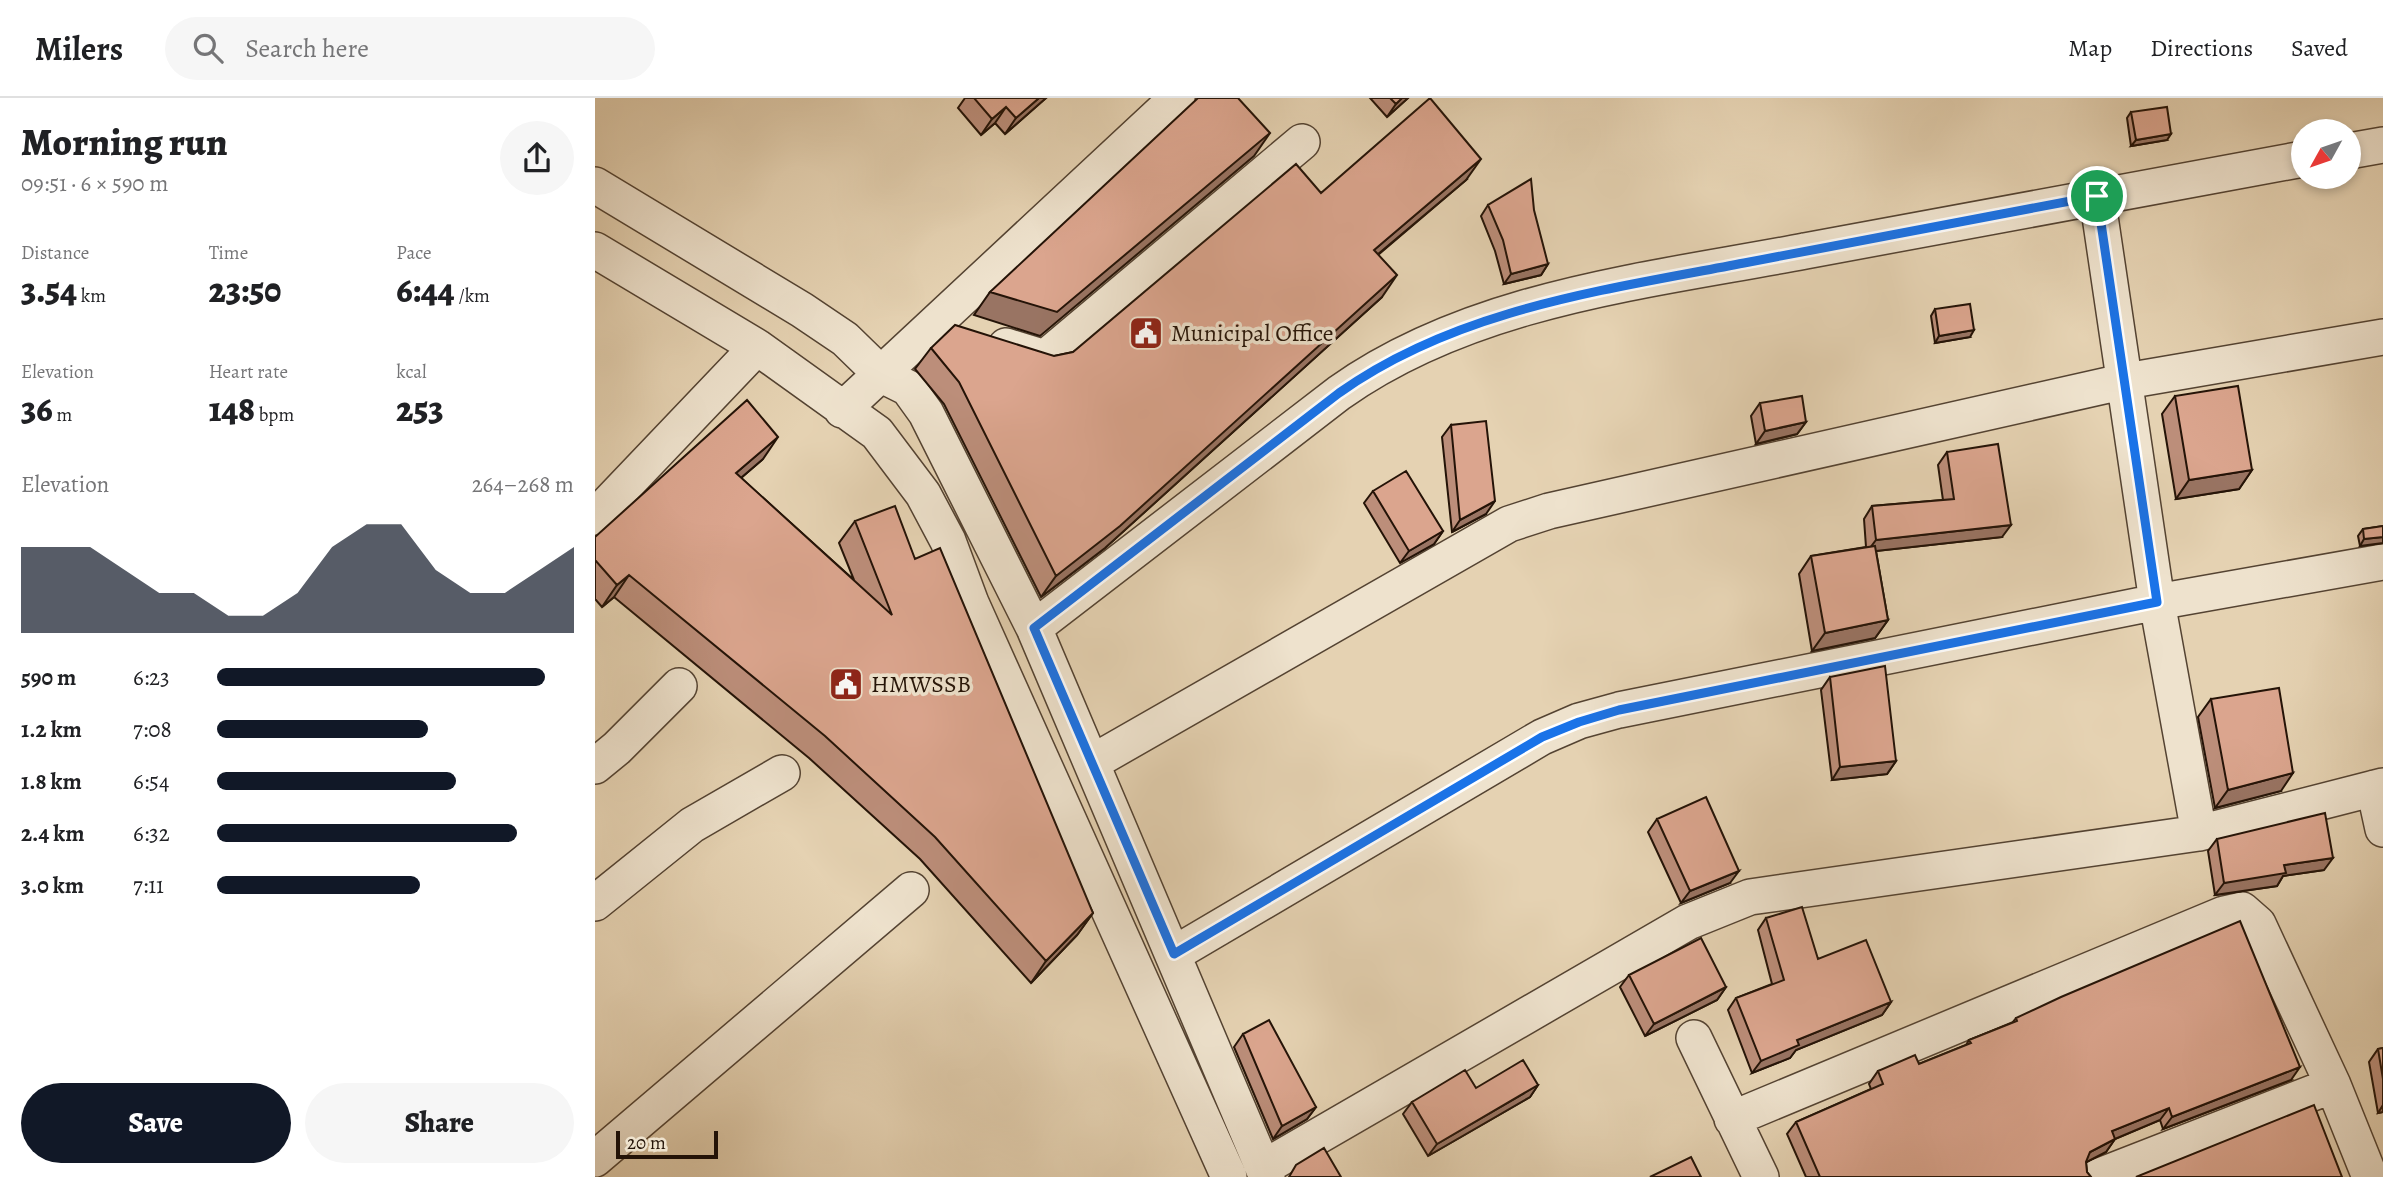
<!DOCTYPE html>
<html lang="en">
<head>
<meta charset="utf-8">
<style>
  :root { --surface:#fff; --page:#f6f6f6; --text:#202124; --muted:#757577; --line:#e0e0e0; --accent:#111827 }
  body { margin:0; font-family:Alegreya,serif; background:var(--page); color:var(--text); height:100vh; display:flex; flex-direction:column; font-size:26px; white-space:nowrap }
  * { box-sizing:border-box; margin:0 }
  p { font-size:23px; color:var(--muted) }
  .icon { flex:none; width:38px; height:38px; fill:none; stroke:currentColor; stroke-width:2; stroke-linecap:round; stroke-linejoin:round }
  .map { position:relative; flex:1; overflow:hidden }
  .panel { display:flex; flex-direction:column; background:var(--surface); width:595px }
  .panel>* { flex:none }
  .needle { width:46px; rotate:230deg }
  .buttons { position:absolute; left:1696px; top:21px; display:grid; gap:14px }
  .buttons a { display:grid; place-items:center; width:70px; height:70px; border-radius:50%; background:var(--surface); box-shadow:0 4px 10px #0003; font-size:35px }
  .scale { position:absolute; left:21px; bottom:18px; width:102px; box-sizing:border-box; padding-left:7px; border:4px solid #241307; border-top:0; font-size:19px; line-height:24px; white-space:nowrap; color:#241307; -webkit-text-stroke:5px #eee2cd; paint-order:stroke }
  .pin { position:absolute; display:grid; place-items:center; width:60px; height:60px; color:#fff; margin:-30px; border:4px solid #fff; border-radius:50%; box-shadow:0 2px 7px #0007 }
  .round { display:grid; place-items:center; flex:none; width:74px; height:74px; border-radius:37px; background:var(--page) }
  .overview { display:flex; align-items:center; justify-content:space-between; height:119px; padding:0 21px }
  h1 { font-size:38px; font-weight:800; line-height:52px }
  .figures { display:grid; grid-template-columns:repeat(3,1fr); gap:10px; height:119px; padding:7px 21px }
  .figures div { display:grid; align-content:center }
  .figures b { font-size:35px; font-weight:800 }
  .figures small { font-size:19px; font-weight:400 }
  .figures p { font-size:19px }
  .chart { height:196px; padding:14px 21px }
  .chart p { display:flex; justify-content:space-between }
  .chart svg { width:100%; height:126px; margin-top:7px; fill:var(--accent); opacity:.7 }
  .button { display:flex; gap:14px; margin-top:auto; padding:14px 21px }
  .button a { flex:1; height:80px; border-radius:42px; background:var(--accent); color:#fff; font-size:28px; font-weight:800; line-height:80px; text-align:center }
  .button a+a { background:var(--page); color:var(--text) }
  ul { padding:0 21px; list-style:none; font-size:23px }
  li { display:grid; grid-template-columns:112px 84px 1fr; align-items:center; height:52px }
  li i { height:18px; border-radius:9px; background:var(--accent) }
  header { display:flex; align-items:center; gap:42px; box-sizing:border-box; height:98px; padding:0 35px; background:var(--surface); border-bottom:2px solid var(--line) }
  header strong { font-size:33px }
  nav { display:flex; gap:38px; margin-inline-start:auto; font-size:24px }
  .search { width:490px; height:63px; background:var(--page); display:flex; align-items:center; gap:18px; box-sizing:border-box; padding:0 24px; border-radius:38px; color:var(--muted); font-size:26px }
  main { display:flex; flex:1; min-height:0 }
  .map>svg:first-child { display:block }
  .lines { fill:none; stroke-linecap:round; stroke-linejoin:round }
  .minor-casing { stroke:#544332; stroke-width:38 }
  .minor { stroke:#eee2cd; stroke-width:35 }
  .wall { fill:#bc8e7a; stroke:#241307; stroke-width:2 }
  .shaded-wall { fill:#997463; stroke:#241307; stroke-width:2 }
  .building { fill:#dba58e; stroke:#241307; stroke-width:2 }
  .route-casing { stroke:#fff; stroke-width:14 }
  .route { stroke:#1a73e8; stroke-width:9 }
  .labels { text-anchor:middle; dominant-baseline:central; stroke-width:7; stroke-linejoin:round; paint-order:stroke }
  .poi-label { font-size:24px; fill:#241307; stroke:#eee2cd; text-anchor:start }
</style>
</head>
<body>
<header>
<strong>Milers</strong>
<div class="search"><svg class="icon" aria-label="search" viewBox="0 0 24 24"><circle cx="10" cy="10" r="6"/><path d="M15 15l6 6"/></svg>Search here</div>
<nav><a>Map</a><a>Directions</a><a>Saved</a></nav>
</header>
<main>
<section class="panel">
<div class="overview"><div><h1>Morning run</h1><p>09:51 · 6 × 590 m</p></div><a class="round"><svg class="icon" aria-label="share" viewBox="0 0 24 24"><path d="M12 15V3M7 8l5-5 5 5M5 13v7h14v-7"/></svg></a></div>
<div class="figures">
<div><p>Distance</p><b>3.54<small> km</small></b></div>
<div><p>Time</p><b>23:50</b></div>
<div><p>Pace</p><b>6:44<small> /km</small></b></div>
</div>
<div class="figures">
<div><p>Elevation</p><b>36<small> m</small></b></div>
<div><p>Heart rate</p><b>148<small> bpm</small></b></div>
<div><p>kcal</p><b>253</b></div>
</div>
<div class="chart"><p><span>Elevation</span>264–268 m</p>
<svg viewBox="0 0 160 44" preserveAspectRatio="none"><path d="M0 44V14L10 14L20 14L30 22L40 30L50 30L60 38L70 38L80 30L90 14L100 6L110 6L120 22L130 30L140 30L150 22L160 14V44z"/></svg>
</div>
<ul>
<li><b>590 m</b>6:23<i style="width:92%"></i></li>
<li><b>1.2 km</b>7:08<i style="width:59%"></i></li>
<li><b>1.8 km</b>6:54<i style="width:67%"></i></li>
<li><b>2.4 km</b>6:32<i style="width:84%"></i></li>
<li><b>3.0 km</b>7:11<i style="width:57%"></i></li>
</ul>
<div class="button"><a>Save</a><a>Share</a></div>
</section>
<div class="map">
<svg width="1788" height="1079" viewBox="0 0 1788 1079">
  <rect width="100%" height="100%" fill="#e5d2b2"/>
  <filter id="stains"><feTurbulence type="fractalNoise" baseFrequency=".00286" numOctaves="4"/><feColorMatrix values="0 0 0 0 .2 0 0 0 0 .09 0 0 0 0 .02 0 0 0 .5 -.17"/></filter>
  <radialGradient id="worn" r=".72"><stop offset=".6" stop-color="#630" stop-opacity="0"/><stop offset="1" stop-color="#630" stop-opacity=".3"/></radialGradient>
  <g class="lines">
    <g class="minor-casing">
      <path id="minor" d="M 1754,53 L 1788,47
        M 0,87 L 207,212 L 250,241 L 287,277 L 313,290 L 331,315 L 439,530 L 672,1079
        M 1502,98 L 1562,504 L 1604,735
        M 0,152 L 162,249 L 282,335 L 328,396 L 353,443 L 376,505 L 634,1079
        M 411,248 L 450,260 L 707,44
        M 247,312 L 582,0
        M 0,419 L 162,249
        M 439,530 L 744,295 C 878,200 1052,183 1210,153 C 1376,122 1542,91 1708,61
        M 498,664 L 914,426 L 954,413 L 1531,283 L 1788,239
        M 0,668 L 22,650 L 84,588
        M 1779,690 L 1788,731
        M 0,805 L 97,727 L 187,675
        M 579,856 L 947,639 L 984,623 L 1024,612 L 1562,504 L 1788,464
        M 1099,940 L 1166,1079
        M 1137,1021 L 1629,816 L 1647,812 L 1663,826 L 1738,987 L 1775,1079
        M 0,1061 L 316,792
        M 668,1070 L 1093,824 L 1155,799 L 1604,735 L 1788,688
        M 1502,1079 L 1738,987"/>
    </g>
    <use href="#minor" class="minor"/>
  </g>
  <path class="wall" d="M 370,0 L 451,0 L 410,36 L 400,25 L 386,37 L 363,10 Z
    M 775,0 L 813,0 L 792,19 Z
    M 1536,14 L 1572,42 L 1536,48 L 1532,20 Z
    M 871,82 L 783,157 L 787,199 L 510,450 L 446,499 L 349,306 L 320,271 L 336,250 L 459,258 L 478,254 L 726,95 Z
    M 893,107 L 953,166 L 946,177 L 909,186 L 900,153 L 886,118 Z
    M 1340,211 L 1375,239 L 1340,245 L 1336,218 Z
    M 1580,298 L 1657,372 L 1644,391 L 1581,401 L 1567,316 Z
    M 1165,305 L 1211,324 L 1202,336 L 1161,346 L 1156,318 Z
    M 856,327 L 891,416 L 857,434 L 847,339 Z
    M 1352,354 L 1407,439 L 1281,453 L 1293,522 L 1280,540 L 1217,553 L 1204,476 L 1216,458 L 1271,449 L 1269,421 L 1277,408 L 1348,402 L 1343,367 Z
    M 168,361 L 146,380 L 259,482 L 244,445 L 260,423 L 320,461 L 498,815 L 482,837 L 436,885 L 325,761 L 214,660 L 19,499 L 7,509 L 0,501 L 0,439 Z
    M 778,393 L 848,433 L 839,446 L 805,465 L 769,405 Z
    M 1788,428 L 1788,445 L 1765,448 L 1763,438 L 1768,431 Z
    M 1235,579 L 1301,663 L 1292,676 L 1237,682 L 1226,592 Z
    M 1616,601 L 1686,693 L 1620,710 L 1603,619 Z
    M 1062,721 L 1135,785 L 1086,805 L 1053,734 Z
    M 1622,741 L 1729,772 L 1688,778 L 1682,788 L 1620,797 L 1613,753 Z
    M 1171,820 L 1223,861 L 1296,904 L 1287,917 L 1201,952 L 1195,960 L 1157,975 L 1133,912 L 1141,900 L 1177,886 L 1163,832 Z
    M 1034,877 L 1131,889 L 1122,902 L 1050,938 L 1025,889 Z
    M 1421,920 L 1696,982 L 1568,1031 L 1565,1022 L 1520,1041 L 1511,1054 L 1491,1064 L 1492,1074 L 1496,1079 L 1211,1079 L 1192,1036 L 1201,1024 L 1276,991 L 1274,986 L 1283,973 L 1324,966 L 1371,947 L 1374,942 L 1417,925 Z
    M 648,936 L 721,1009 L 712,1021 L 678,1041 L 639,949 Z
    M 1788,950 L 1788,1014 L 1783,1015 L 1774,964 L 1783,951 Z
    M 943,987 L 935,999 L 833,1058 L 808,1016 L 817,1004 L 881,990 Z"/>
  <path class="shaded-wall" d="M 444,0 L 451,0 L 410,36 L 421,20 Z
    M 807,0 L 813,0 L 792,19 L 801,6 Z
    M 411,9 L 400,25 L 386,37 L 397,21 Z
    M 675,35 L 659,58 L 445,238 L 379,217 L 395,194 Z
    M 1576,36 L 1572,42 L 1536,48 L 1541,42 Z
    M 886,61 L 871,82 L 763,173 L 779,152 Z
    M 953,166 L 946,177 L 909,186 L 916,176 Z
    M 802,177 L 787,199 L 510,450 L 446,499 L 461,478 Z
    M 1379,232 L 1375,239 L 1340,245 L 1344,238 Z
    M 1211,324 L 1202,336 L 1161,346 L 1170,333 Z
    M 183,339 L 168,361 L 126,397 L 141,375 Z
    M 1657,372 L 1644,391 L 1581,401 L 1594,382 Z
    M 900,403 L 891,416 L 857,434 L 865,422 Z
    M 1416,427 L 1407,439 L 1272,454 L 1281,442 Z
    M 848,433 L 839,446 L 805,465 L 814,453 Z
    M 1788,439 L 1788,445 L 1765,448 L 1769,441 Z
    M 34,477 L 19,499 L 7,509 L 22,487 Z
    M 1293,522 L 1280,540 L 1217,553 L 1230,535 Z
    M 1301,663 L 1292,676 L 1237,682 L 1245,669 Z
    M 1698,675 L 1686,693 L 1620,710 L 1633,692 Z
    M 1738,760 L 1729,772 L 1688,778 L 1682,788 L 1620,797 L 1629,785 L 1689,767 Z
    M 1144,773 L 1135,785 L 1086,805 L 1095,793 Z
    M 498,815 L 482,837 L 436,885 L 451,863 Z
    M 1131,889 L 1122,902 L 1050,938 L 1059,926 Z
    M 1296,904 L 1287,917 L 1201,952 L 1195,960 L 1157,975 L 1166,963 L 1202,942 Z
    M 1705,969 L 1696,982 L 1568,1031 L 1577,1019 Z
    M 943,987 L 935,999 L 833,1058 L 842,1046 Z
    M 1788,1007 L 1788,1014 L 1783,1015 Z
    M 721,1009 L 712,1021 L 678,1041 L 687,1028 Z
    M 1574,1010 L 1565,1022 L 1508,1046 L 1517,1033 Z
    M 1520,1041 L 1511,1054 L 1486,1067 L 1495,1054 Z"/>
  <path class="building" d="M 379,0 L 444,0 L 421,20 L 411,9 L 397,21 Z
    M 603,0 L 643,0 L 675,35 L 462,214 L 395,194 Z
    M 795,0 L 807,0 L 801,6 Z
    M 835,0 L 886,61 L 779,152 L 802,177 L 525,428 L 461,478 L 364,284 L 336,250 L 360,227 L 459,258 L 478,254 L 701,66 L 726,95 Z
    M 1572,9 L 1576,36 L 1541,42 L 1536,14 Z
    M 936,81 L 939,112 L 953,166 L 916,176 L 908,142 L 893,107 Z
    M 1375,206 L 1379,232 L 1344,238 L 1340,211 Z
    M 1643,288 L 1657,372 L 1594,382 L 1580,298 Z
    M 1207,298 L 1211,324 L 1170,333 L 1165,305 Z
    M 152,302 L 183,339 L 141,375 L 297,517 L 260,423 L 300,408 L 320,461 L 345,450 L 498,815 L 451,863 L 340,739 L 230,638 L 34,477 L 22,487 L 0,462 L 0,439 Z
    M 891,323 L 900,403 L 865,422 L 856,327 Z
    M 1403,346 L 1416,427 L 1281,442 L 1277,408 L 1359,401 L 1352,354 Z
    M 811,373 L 848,433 L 814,453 L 778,393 Z
    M 1788,428 L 1788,439 L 1769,441 L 1768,431 Z
    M 1280,448 L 1293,522 L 1230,535 L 1216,458 Z
    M 1290,568 L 1301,663 L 1245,669 L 1235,579 Z
    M 1684,590 L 1698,675 L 1633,692 L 1616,601 Z
    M 1111,699 L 1144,773 L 1095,793 L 1062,721 Z
    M 1730,715 L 1738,760 L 1689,767 L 1691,775 L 1629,785 L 1622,741 Z
    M 1207,809 L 1223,861 L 1271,842 L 1296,904 L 1202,942 L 1204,947 L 1166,963 L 1141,900 L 1189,882 L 1171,820 Z
    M 1645,823 L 1705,969 L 1577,1019 L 1574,1010 L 1517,1033 L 1520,1041 L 1495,1054 L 1491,1064 L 1492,1074 L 1496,1079 L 1225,1079 L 1201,1024 L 1288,986 L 1283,973 L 1320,957 L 1324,966 L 1376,945 L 1374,942 L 1422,923 L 1421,920 L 1466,899 Z
    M 1106,840 L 1131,889 L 1059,926 L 1034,877 Z
    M 674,922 L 721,1009 L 687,1028 L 648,936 Z
    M 1788,950 L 1788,981 L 1783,951 Z
    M 928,962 L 943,987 L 842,1046 L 817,1004 L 870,972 L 881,990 Z
    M 1719,1007 L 1747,1079 L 1541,1079 Z
    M 729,1050 L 746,1079 L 694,1079 L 701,1067 Z
    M 1096,1059 L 1106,1079 L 1055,1079 Z"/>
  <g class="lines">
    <g class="route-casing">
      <path id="route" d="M 1502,98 L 1562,504 L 1024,612 L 984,624 L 947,639 L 579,856 L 439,530 L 744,295 C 862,211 1009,192 1149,165 C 1266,143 1384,120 1502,98 Z"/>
    </g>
    <use href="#route" class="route"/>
  </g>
  <defs>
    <g id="civic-square" transform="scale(1.75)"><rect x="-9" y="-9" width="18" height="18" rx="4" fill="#8f2418" stroke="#eee2cd"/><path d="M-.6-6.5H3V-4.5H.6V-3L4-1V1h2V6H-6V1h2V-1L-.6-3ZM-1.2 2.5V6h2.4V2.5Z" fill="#fff"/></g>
  </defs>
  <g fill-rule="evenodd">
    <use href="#civic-square" x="551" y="235"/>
    <use href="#civic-square" x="251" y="586"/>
  </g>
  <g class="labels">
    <g class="poi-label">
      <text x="576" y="235">Municipal Office</text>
      <text x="276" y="586">HMWSSB</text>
    </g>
  </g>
  <rect width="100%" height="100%" filter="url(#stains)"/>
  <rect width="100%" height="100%" fill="url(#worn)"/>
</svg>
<div class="buttons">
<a><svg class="needle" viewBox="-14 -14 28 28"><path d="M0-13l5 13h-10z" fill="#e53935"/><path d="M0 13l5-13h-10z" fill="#757577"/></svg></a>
</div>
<div class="scale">20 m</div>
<div class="pin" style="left:1502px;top:98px;background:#1e9e55"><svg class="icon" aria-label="arrive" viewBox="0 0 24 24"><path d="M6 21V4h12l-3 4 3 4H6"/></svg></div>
</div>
</main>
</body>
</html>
